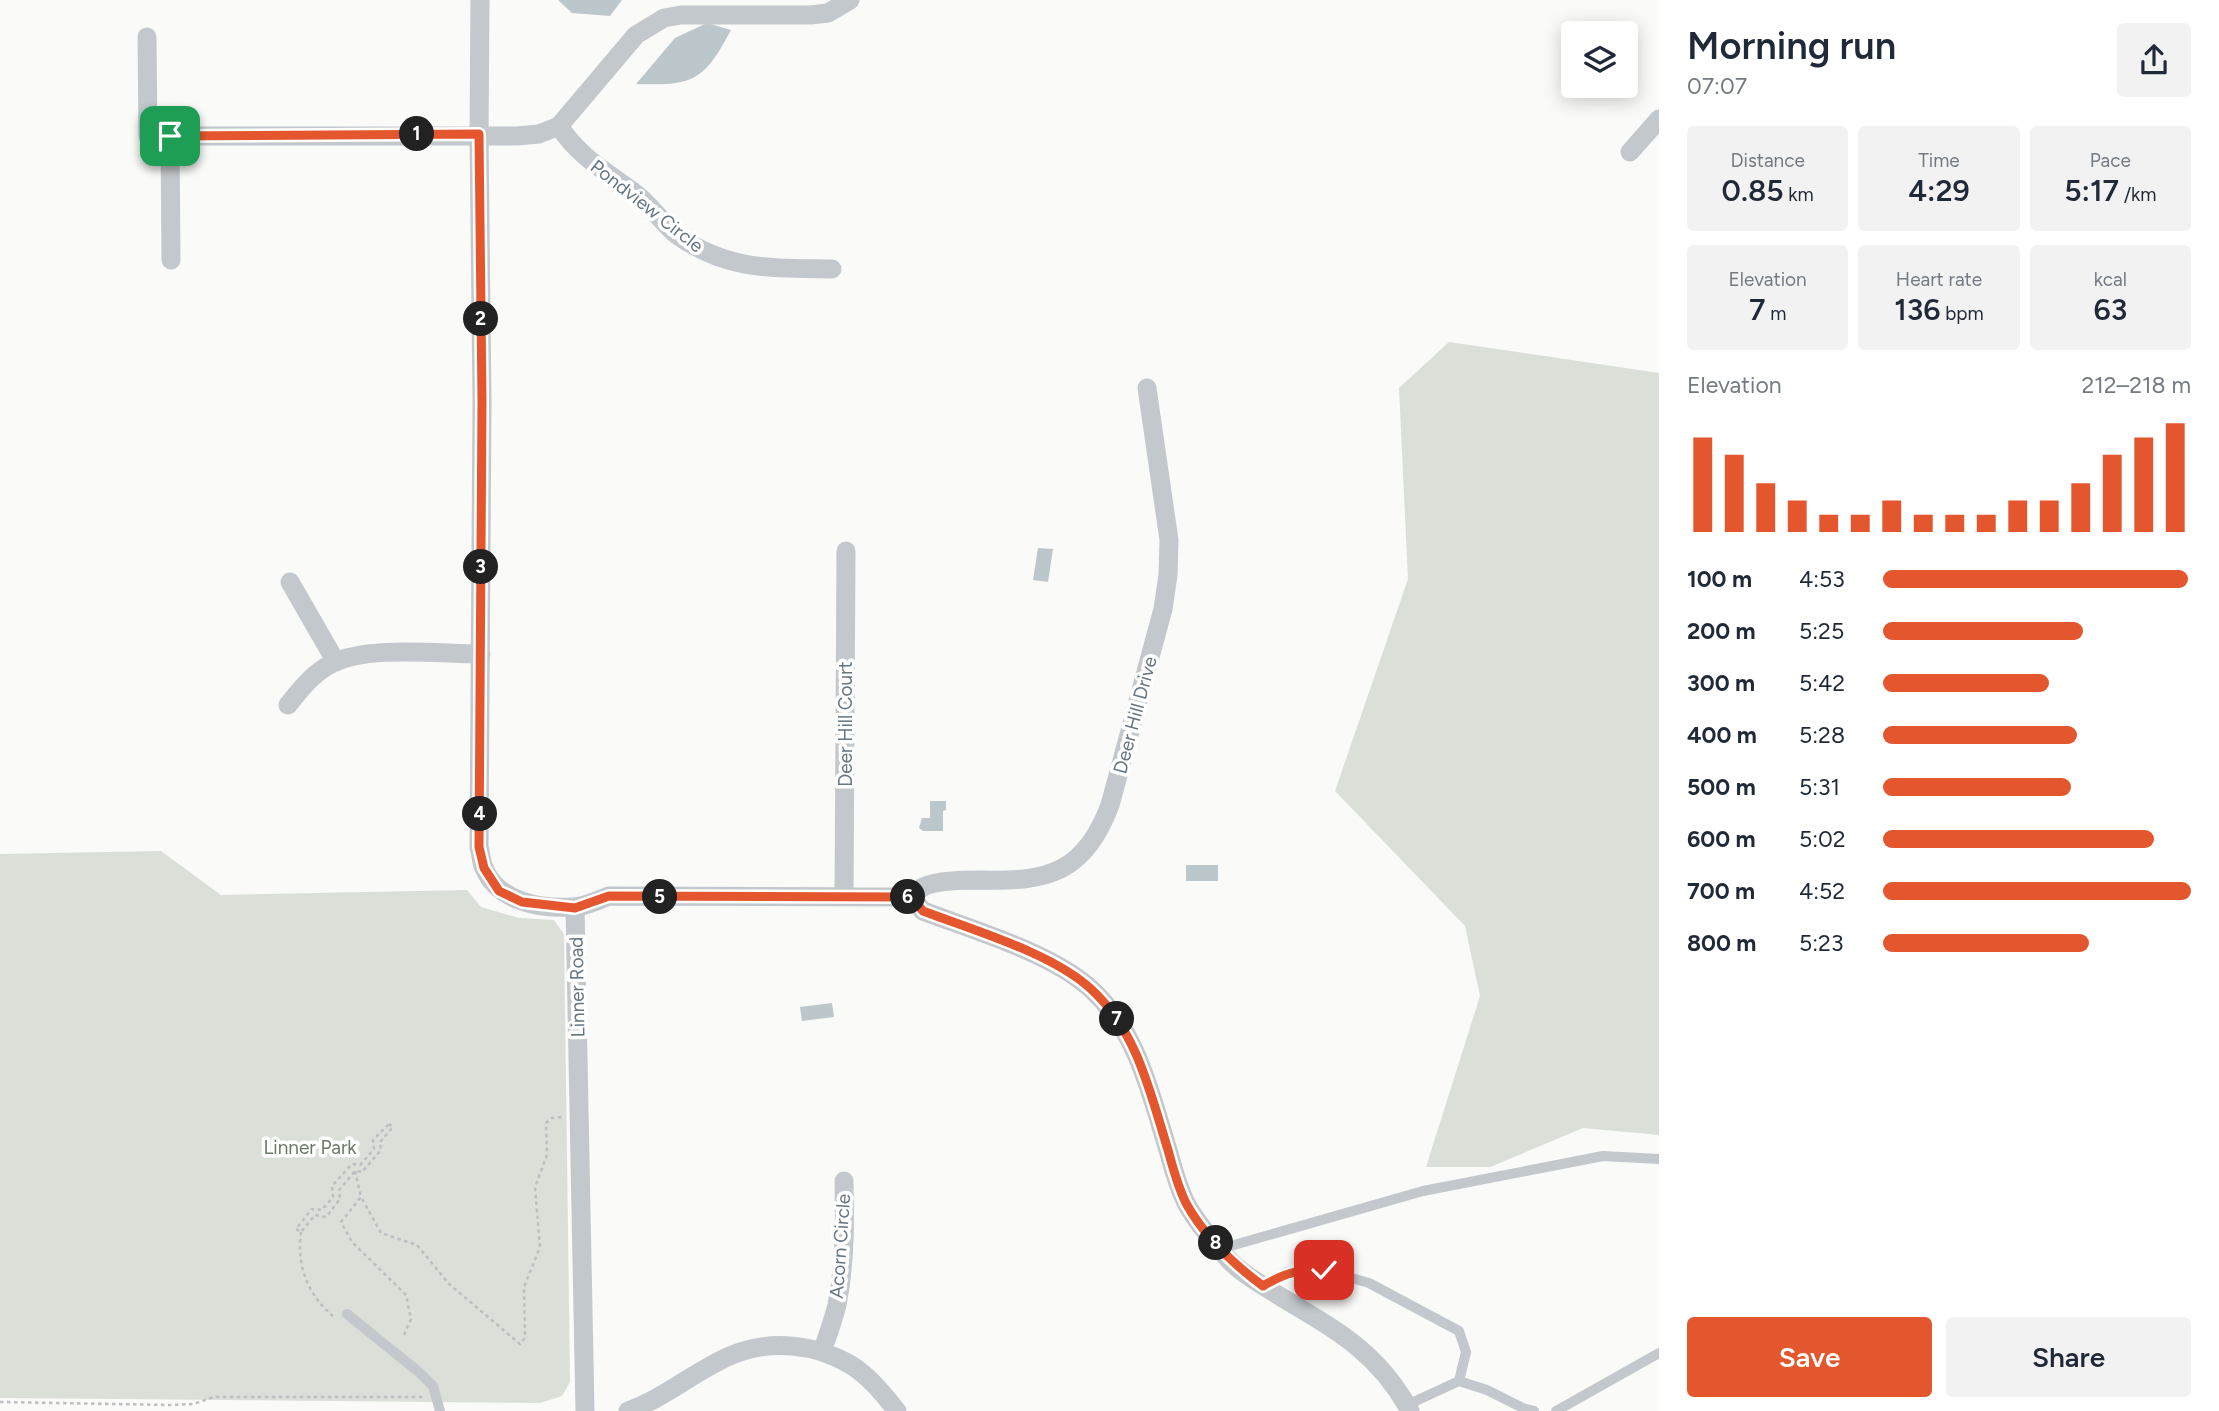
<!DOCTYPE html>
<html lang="en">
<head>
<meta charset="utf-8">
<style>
  :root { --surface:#fff; --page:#f2f2f3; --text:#1f2937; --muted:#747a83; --accent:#e4572e }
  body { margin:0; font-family:Figtree,sans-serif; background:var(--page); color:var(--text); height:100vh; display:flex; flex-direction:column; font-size:26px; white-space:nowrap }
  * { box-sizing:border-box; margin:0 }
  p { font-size:23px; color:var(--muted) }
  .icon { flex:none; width:38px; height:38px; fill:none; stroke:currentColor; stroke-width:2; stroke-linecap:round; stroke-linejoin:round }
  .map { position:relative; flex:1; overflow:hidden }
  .drawer { display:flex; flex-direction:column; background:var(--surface); width:560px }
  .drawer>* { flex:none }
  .controls { position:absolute; left:1561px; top:21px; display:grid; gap:14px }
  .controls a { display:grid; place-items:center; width:77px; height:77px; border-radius:7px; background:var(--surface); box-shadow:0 4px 18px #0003; font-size:35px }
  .pin { position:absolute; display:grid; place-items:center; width:60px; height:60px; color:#fff; margin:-30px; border-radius:14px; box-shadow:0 4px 10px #0006 }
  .km { position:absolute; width:35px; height:35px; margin:-18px; border-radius:50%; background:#222; color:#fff; font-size:19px; line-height:35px; text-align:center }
  .round { display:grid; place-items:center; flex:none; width:74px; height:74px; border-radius:7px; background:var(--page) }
  .summary { display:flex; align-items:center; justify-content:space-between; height:119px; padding:0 28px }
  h1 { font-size:38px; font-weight:600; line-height:52px }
  .figures { display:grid; grid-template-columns:repeat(3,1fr); gap:10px; height:119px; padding:7px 28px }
  .figures div { display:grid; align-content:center; border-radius:7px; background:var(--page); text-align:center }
  .figures b { font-size:30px; font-weight:600 }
  .figures small { font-size:19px; font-weight:400 }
  .figures p { font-size:19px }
  .chart { height:196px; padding:14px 28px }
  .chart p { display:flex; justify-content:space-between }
  .chart svg { width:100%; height:126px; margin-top:7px; stroke:var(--accent); stroke-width:6 }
  .cta { display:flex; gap:14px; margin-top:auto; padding:14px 28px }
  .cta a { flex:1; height:80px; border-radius:7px; background:var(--accent); color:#fff; font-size:28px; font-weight:600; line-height:80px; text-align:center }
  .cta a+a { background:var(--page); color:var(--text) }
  ul { padding:0 28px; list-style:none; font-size:23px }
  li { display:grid; grid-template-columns:112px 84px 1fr; align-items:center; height:52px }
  li i { height:18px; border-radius:9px; background:var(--accent) }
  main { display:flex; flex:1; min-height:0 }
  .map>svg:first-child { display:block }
  .green { fill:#dadfd7 }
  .water { fill:#bbc7cb }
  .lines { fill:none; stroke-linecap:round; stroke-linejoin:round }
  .path { stroke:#bbbfc2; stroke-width:2.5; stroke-dasharray:3.5 3.5; stroke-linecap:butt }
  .lane { stroke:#c3c8cc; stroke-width:10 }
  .street { stroke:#c3c8cc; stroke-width:19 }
  .route-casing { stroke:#fff; stroke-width:14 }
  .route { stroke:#e4572e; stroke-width:9 }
  .labels { text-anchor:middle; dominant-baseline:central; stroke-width:7; stroke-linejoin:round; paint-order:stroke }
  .street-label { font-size:19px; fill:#657683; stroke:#fff }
  .park-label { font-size:19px; fill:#687a64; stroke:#fff }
</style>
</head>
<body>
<main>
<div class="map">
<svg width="1659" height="1411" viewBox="0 0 1659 1411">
  <rect width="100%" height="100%" fill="#fafaf8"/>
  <path class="green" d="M 1449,342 L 1659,373 L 1659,1135 L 1583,1128 L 1490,1167 L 1426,1167 L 1480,996 L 1465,926 L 1335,791 L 1408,579 L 1399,388 Z
    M 161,851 L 221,895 L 467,890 L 481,907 L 519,918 L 554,920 L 564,934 L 570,1382 L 562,1396 L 540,1403 L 0,1398 L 0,854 Z"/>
  <path class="water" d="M 558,0 L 622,0 L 610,16 L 572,13 Z
    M 707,23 L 731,30 C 704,81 693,86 636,84 L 675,38 Z
    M 1038,548 L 1053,549 L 1048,582 L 1033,580 Z
    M 930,801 L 946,801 L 946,810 L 943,811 L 943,831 L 923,831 L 919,828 L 922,818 L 930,818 Z
    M 1186,865 L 1218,865 L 1218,881 L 1186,881 Z
    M 832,1003 L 834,1017 L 802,1021 L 800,1007 Z"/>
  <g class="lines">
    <path class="path" d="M 389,1124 L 393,1127 L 380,1142 L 381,1150 L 362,1172 L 355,1171 L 339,1190 L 340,1199 L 326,1217 L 315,1215 L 301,1232 L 296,1229 L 312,1209 L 322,1210 L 333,1197 L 332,1186 L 352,1164 L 360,1165 L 374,1149 L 373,1140 Z
      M 355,1171 L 361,1197
      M 301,1232 C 296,1264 308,1296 333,1316
      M 404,1335 L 411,1319 L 406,1295 L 352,1242 L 341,1222 L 361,1197 L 381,1233 L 417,1245 L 449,1284 L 520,1344 L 525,1338 L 524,1287 L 540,1247 L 535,1187 L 547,1155 L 546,1123 L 552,1118 L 562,1117
      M 0,1402 L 170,1405 L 193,1404 L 214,1397 L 422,1397"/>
    <path class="lane" d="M 1220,1249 L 1423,1191 L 1603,1156 L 1659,1159
      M 1263,1285 L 1286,1272 L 1301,1270 L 1324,1270 L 1369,1283 L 1459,1331 L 1466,1352 L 1459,1381
      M 347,1314 L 420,1373 L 433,1386 L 440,1411
      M 1407,1405 L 1459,1381 L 1487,1390 L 1525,1409 L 1534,1411
      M 1556,1411 L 1659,1353"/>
    <path class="street" d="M 480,0 L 479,134 L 482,401 L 479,847 C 481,853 481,862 484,868 C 498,902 540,909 573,907 C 585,907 598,900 609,896 L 911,897 L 923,911 C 973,930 1052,953 1091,989 C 1137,1031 1150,1092 1168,1150 C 1173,1168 1178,1188 1187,1205 C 1198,1224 1214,1243 1229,1260 C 1243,1275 1264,1286 1281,1297 C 1336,1330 1378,1352 1410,1411
      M 147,37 L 148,136 L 517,136 L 539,134 L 559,126 L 636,35 L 664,18 L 681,15 L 810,15 L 828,13 L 850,0
      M 559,126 C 579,157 607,172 635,193 C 651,205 662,223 677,235 C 727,271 773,268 832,269
      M 170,136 L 171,260
      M 1630,152 L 1659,119
      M 290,582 L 336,662
      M 288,705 C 300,690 313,673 331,664 C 368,645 438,654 481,654
      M 844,897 L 846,551
      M 911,897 C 915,894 919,890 923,887 C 936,880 967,880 982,880 C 1049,882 1085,872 1110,805 L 1163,609 L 1168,575 L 1169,540 L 1147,388
      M 575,908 L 585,1411
      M 822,1352 C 827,1337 833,1321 837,1305 C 845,1265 845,1222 844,1181
      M 628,1411 C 665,1398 696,1370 732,1355 C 770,1339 816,1344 851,1365 C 869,1376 884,1395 897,1411"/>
  </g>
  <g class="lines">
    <g class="route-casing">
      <path id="route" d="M 170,136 L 479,134 L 482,401 L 479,847 L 484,868 L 499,891 L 522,902 L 575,908 L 609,896 L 911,897 L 923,911 C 973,930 1052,953 1091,989 C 1137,1031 1150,1092 1168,1150 C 1173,1168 1178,1188 1187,1205 C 1206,1238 1233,1264 1263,1286 C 1287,1272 1297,1270 1324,1270"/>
    </g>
    <use href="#route" class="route"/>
  </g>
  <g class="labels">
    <g class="street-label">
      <text transform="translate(647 206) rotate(38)">Pondview Circle</text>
      <text transform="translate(1135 715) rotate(-75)">Deer Hill Drive</text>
      <text transform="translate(845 724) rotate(-90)">Deer Hill Court</text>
      <text transform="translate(577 987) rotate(-91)">Linner Road</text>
      <text transform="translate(840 1246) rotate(-86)">Acorn Circle</text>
    </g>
    <g class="park-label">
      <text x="310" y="1147">Linner Park</text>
    </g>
  </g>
</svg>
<div class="controls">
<a><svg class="icon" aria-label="layers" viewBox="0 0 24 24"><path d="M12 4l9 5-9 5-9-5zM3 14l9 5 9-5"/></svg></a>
</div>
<div class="pin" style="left:170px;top:136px;background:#1e9e55"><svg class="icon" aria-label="arrive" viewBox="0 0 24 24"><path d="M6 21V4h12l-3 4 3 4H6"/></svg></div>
<div class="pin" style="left:1324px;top:1270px;background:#d93025"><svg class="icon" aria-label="check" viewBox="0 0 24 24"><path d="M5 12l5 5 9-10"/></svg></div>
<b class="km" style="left:417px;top:134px">1</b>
<b class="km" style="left:481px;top:319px">2</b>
<b class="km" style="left:481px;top:567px">3</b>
<b class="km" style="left:480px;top:814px">4</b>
<b class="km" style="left:660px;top:897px">5</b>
<b class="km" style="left:908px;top:897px">6</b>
<b class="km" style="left:1117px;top:1019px">7</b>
<b class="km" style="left:1216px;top:1243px">8</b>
</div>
<section class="drawer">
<div class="summary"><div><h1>Morning run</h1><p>07:07</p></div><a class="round"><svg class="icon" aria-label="share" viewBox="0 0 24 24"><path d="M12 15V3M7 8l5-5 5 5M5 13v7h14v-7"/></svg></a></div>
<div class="figures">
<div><p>Distance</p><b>0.85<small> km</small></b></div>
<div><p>Time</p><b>4:29</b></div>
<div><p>Pace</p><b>5:17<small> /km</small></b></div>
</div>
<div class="figures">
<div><p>Elevation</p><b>7<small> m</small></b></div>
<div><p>Heart rate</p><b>136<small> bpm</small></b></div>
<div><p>kcal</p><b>63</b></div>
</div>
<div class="chart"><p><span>Elevation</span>212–218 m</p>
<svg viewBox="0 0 160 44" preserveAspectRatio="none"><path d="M5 44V11M15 44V17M25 44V27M35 44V33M45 44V38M55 44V38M65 44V33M75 44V38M85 44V38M95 44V38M105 44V33M115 44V33M125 44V27M135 44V17M145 44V11M155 44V6"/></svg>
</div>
<ul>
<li><b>100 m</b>4:53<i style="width:99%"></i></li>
<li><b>200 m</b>5:25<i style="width:65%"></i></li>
<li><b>300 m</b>5:42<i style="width:54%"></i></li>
<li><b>400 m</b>5:28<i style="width:63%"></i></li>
<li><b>500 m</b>5:31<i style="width:61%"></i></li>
<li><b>600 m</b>5:02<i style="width:88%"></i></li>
<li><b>700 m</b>4:52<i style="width:100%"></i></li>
<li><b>800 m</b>5:23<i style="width:67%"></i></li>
</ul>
<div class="cta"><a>Save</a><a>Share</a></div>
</section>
</main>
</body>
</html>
